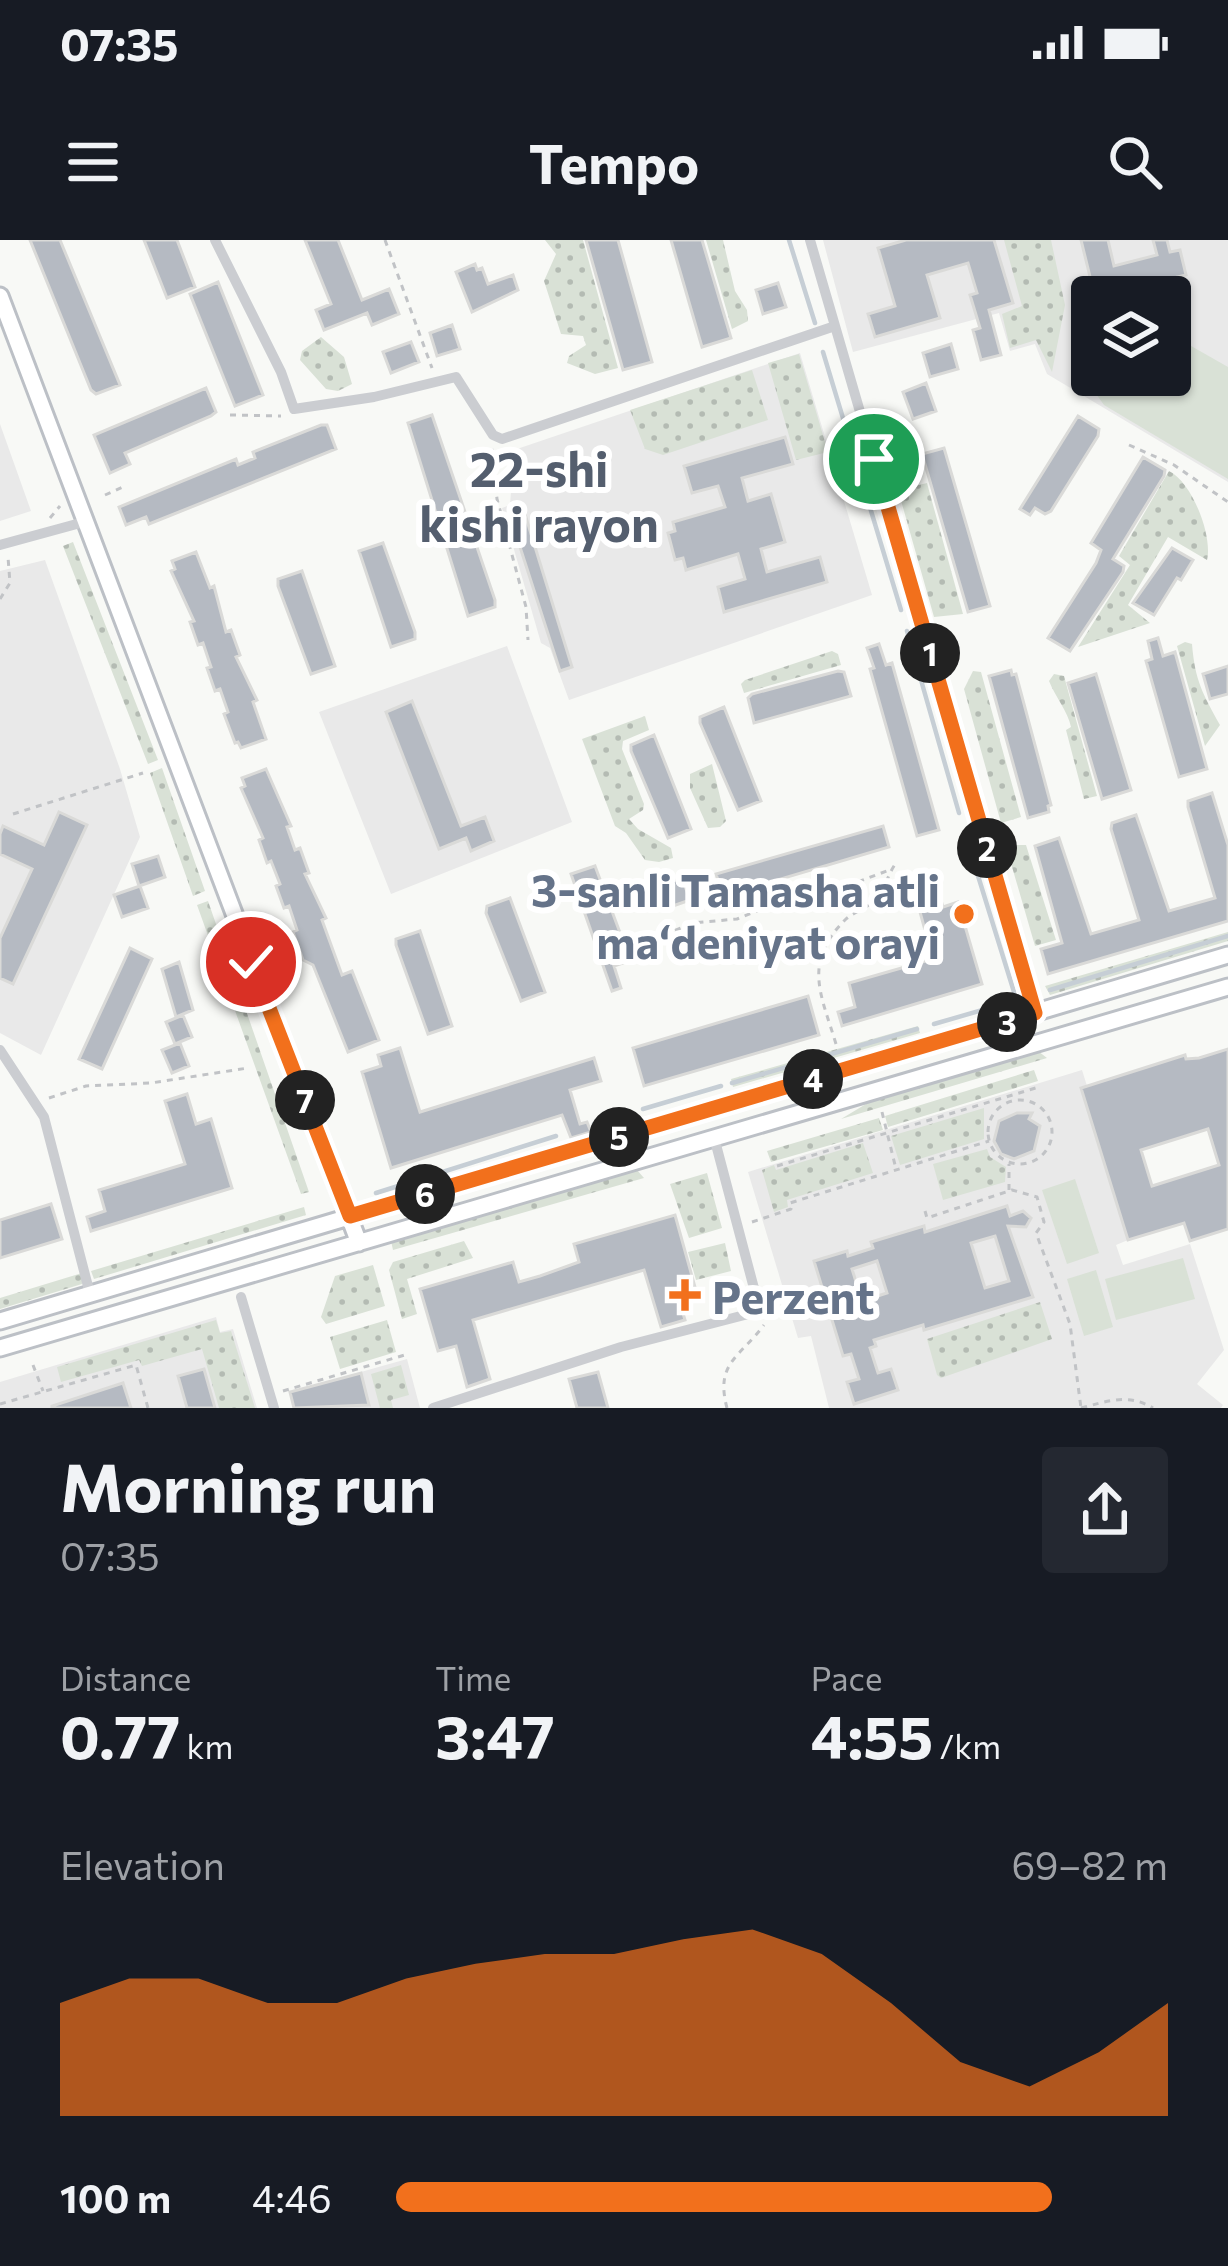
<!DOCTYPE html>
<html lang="en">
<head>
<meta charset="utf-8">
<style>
  :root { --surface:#171b24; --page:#242831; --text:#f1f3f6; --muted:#9ea1a6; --accent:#f2701c }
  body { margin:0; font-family:Commissioner,sans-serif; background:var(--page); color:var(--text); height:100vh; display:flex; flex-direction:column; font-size:45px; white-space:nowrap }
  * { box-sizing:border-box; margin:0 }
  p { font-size:39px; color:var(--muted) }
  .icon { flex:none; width:66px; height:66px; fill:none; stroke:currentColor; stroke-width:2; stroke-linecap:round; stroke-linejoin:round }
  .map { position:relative; height:1168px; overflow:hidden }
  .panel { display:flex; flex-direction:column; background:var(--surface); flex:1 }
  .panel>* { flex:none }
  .buttons { position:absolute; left:1071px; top:36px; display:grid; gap:24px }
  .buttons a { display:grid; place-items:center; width:120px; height:120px; border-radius:12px; background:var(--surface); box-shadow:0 3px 9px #0004; font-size:60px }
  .pin { position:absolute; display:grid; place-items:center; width:102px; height:102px; color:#fff; margin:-51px; border:6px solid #fff; border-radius:50%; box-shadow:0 3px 12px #0007 }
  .km { position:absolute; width:60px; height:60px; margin:-30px; border-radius:50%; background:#222; color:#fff; font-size:33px; line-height:60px; text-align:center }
  .round { display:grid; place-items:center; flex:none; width:126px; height:126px; border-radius:12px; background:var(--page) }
  .headline { display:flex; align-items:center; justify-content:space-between; height:204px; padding:0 60px }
  h1 { font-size:66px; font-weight:700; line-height:90px }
  .metrics { display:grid; grid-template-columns:repeat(3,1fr); gap:18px; height:204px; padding:12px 60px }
  .metrics div { display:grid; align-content:center }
  .metrics b { font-size:60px; font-weight:700 }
  .metrics small { font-size:33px; font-weight:400 }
  .metrics p { font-size:33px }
  .chart { height:336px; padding:24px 60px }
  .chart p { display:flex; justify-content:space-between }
  .chart svg { width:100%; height:216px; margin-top:12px; fill:var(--accent); opacity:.7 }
  ul { padding:0 60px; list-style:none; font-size:39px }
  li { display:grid; grid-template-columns:192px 144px 1fr; align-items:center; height:90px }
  li i { height:30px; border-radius:15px; background:var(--accent) }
  .status { display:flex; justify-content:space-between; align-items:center; height:84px; padding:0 60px; background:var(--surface); direction:ltr }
  .status svg { height:33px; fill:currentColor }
  header { display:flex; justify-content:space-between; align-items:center; height:156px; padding:0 60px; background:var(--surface); font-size:54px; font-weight:700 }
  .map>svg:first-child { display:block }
  .built { fill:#e9e9e9; fill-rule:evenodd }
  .grass { fill:url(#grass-dots) }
  .park { fill:#d9e1d6 }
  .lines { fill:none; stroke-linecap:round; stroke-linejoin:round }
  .stream { stroke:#c6ced5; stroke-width:4.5 }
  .building { fill:#b5bac2; stroke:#dadad8; stroke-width:3; fill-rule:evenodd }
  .secondary-casing { stroke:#bcc0c6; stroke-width:21 }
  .path { stroke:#c1c3c6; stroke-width:3; stroke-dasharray:6 6; stroke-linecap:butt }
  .street { stroke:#cbcdd1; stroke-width:10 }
  .secondary { stroke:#fff; stroke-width:15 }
  .route-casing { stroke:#fff; stroke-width:24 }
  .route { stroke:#f2701c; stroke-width:15 }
  .poi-dot { fill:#f2701c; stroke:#fff; stroke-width:4.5 }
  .labels { text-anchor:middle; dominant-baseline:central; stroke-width:12; stroke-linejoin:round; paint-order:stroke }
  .poi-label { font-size:45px; font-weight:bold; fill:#657389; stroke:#fff; text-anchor:end }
  .neighbourhood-label { font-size:48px; font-weight:bold; fill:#545e6e; stroke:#fff }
</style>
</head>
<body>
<div class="status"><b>07:35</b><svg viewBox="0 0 49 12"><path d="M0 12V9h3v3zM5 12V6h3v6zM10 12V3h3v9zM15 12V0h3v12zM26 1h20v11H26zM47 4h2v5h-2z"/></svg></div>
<header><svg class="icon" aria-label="menu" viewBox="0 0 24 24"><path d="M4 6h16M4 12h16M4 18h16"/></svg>Tempo<svg class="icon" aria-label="search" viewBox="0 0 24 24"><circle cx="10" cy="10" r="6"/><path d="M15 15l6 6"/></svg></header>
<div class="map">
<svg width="1228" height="1168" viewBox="0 0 1228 1168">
  <defs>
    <pattern id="grass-dots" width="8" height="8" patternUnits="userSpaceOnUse" patternTransform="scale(3)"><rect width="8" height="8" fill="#d9e1d6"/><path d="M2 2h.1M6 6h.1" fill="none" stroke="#b4bbb3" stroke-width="1.8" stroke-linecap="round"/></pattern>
  </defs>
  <rect width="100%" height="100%" fill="#f8f9f6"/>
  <path class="built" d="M 823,0 L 1228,0 L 1228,242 L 1047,134 L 1035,104 L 1010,111 L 999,73 L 853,112 ZM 1092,57 L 1170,57 L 1170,135 L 1092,135 Z
    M 800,113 L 872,355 L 569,460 L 550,408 L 541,403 L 502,268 L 510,265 L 514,210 Z
    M 0,184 L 31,271 L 0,281 Z
    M 45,320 L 120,529 L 140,597 L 41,815 L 0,793 L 0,331 Z
    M 507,406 L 572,582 L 391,654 L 319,472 Z
    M 1082,830 L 1087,846 L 1081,848 L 1128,1000 L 1116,1005 L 1123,1025 L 1190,1004 L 1224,1110 L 1197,1144 L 1223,1165 L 1221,1168 L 829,1168 L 811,1096 L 798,1098 L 748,932 Z
    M 216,1077 L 220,1092 L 233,1089 L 257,1168 L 0,1168 L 0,1142 Z
    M 407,1119 L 420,1168 L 294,1168 L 290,1152 Z"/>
  <path class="grass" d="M 545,0 L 583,0 L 618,128 L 595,134 L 567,123 L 569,116 L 586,105 L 583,96 L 561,94 L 544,41 L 556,14 Z
    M 706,0 L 723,0 L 735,51 L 747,70 L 748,81 L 732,89 Z
    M 1004,0 L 1051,0 L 1065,65 L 1052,132 L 1036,100 L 1010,108 L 1002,74 L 1022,66 Z
    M 321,97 L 344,117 L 352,144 L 338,151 L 326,149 L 300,120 L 302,111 Z
    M 799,114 L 828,212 L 796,220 L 768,123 Z
    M 752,130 L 768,180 L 663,215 L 645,209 L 630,170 Z
    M 1169,231 C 1192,242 1213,296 1207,320 L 1168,297 L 1128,365 L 1150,383 L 1078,407 L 1130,325 L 1119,316 Z
    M 927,243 L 963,374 L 934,377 L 898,250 Z
    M 73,302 L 158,520 L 148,524 L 63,306 Z
    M 1185,402 L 1192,404 C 1195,441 1203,454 1220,485 L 1205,506 L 1177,406 Z
    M 832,411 L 838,414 L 841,425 L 744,453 L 741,444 L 745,440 Z
    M 973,431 L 981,432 L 1021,577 L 1001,583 L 964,449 Z
    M 1054,434 L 1064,436 L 1097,556 L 1084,559 L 1066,490 L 1071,487 C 1068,472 1055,456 1049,441 Z
    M 645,476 L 649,490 L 623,501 L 622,509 L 644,564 L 643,570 L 629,579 L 638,589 L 671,608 L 673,618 L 659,622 L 645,620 L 626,593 L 615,586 L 582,499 Z
    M 712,524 L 726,581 L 720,587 L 708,588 L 690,548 L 690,534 Z
    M 162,528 L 205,651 L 193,656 L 150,533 Z
    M 1017,605 L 1026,605 L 1056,700 L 1035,706 L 1008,613 Z
    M 208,661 L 309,952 L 301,954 L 197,665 Z
    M 1228,692 L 1228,701 L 1050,755 L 1045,746 Z
    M 918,786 L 920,793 L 733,847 L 731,839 Z
    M 1038,811 L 1047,818 L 841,879 L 876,858 Z
    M 1034,830 L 1038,841 L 888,887 L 885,876 Z
    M 984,868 L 984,899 L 900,925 L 891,896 Z
    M 879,878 L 883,890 L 771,922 L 767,911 Z
    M 863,903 L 873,933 L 787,960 L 788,967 L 774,972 L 762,930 L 774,925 L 776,930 Z
    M 987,909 L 990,917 L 1006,927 L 1005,942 L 943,960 L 933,924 Z
    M 637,930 L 644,938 L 393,1010 L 391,1001 Z
    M 707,933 L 722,988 L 689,998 L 670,944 Z
    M 304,967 L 306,975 L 94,1039 L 91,1031 Z
    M 464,1001 L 473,1018 L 407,1039 L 417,1074 L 402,1079 L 389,1030 L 393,1022 Z
    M 725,1003 L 731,1031 L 696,1040 L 688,1012 Z
    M 373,1025 L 385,1066 L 326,1084 L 321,1077 L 335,1036 Z
    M 82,1033 L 82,1044 L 0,1069 L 0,1058 Z
    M 1040,1062 L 1052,1099 L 941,1138 L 937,1135 L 927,1099 Z
    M 216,1080 L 220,1093 L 231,1091 L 255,1168 L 219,1168 L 202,1109 L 142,1126 L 139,1120 L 61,1142 L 57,1127 Z
    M 387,1080 L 396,1112 L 340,1129 L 330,1097 Z
    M 401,1125 L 409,1155 L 391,1160 L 393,1168 L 380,1168 L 371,1134 Z"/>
  <path class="park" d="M 1170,94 L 1228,127 L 1228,239 L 1104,165 L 1094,151 L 1094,135 L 1170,135 Z
    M 1075,939 L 1099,1013 L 1067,1024 L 1042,950 Z
    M 1183,1018 L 1195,1059 L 1116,1080 L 1105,1039 Z
    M 1096,1030 L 1113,1087 L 1084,1096 L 1067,1039 Z"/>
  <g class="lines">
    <path class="stream" d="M 789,0 L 815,83
      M 823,112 L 901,370
      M 907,391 L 959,573
      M 966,597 L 1014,752
      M 1050,750 L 1228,696
      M 934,784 L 1017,760
      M 732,843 L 917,789
      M 643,869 L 721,846
      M 594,884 L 632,873
      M 376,953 L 556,896"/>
  </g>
  <path class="building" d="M 30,0 L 60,0 L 120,145 L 96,154 L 91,150 Z
    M 144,0 L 177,0 L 195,47 L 167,58 Z
    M 305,0 L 338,0 L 362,60 L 389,49 L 399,74 L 372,85 L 367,73 L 324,90 L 316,70 L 331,64 Z
    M 586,0 L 618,0 L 652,122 L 623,130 Z
    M 671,0 L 702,0 L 731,98 L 702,107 Z
    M 906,0 L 994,0 L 1013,63 L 989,70 L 1001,115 L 981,120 L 973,90 L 980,88 L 970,55 L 977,53 L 968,23 L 927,35 L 940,78 L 875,97 L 868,74 L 895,66 L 878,8 Z
    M 1081,0 L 1108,0 L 1114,26 L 1157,15 L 1153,0 L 1167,0 L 1170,12 L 1180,10 L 1186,35 L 1095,57 Z
    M 475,24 L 477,30 L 482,28 L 488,44 L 513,35 L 518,50 L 472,72 L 456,32 Z
    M 218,42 L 263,155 L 235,166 L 190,54 Z
    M 778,43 L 786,67 L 763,74 L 756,50 Z
    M 452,85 L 460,109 L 437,116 L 430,93 Z
    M 411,102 L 419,122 L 391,133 L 383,112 Z
    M 951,104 L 958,129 L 930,137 L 923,113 Z
    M 926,143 L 936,171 L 913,179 L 903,152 Z
    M 206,148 L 216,172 L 211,176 L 125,213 L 130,224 L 110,233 L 94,195 Z
    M 432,175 L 495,360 L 495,367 L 468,376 L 408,183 Z
    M 1078,176 L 1099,189 L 1098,196 L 1051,271 L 1045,274 L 1035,268 L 1030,275 L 1020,269 Z
    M 321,185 L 327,185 L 336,209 L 149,284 L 146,277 L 126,285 L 119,267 L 236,219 L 238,225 L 255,218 L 253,212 Z
    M 785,197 L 793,224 L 742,238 L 748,261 L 771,254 L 785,302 L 761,309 L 767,332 L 820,317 L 827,342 L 724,372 L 718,347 L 745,339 L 738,314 L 686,330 L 683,318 L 675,320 L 668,293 L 675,291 L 673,282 L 725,267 L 718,246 L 692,253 L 684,226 Z
    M 944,208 L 990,366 L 968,372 L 922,214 Z
    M 1143,217 L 1165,230 L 1164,236 L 1113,319 L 1124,326 L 1123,332 L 1070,411 L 1048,398 L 1096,323 L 1101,310 L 1091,303 Z
    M 524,271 L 572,427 L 560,431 L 510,276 Z
    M 383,303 L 415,392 L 415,399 L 391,407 L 359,311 Z
    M 1172,308 L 1193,320 L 1181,340 L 1177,338 L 1154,375 L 1133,363 Z
    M 196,312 L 210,348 L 214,346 L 226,392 L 231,390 L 240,415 L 236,417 L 257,460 L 253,462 L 266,499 L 241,508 L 238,502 L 235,503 L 224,474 L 228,472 L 220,449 L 215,451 L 207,428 L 211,427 L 203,403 L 198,405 L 190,382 L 194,381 L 171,331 L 175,329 L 172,321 Z
    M 302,331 L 335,426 L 311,434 L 278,346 L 278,339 Z
    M 1158,398 L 1163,416 L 1175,412 L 1207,529 L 1179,537 L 1146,421 L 1152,419 L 1148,401 Z
    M 879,404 L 886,425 L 892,423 L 939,590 L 917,596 L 870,429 L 874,428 L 867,408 Z
    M 1228,426 L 1228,454 L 1210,459 L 1203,434 Z
    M 1011,430 L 1012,435 L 1016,434 L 1051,565 L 1048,566 L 1049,572 L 1028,578 L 989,436 Z
    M 838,431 L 844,432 L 851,456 L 754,483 L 748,458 L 752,454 Z
    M 1096,434 L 1131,550 L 1102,559 L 1068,443 Z
    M 412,461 L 461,586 L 485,577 L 494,601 L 471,611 L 466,598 L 439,609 L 386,472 Z
    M 724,467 L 761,561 L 738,570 L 700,483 L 700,477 Z
    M 654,495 L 691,589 L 668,598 L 631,511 L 631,505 Z
    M 266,529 L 291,586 L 287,587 L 295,610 L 300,608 L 309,633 L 305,634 L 326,678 L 322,680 L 342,735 L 352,731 L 379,800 L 348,812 L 313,725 L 303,720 L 293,692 L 297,690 L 289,666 L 284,668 L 276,646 L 280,644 L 271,621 L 267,623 L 259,600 L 263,598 L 241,548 L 245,546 L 242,538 Z
    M 1212,553 L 1228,605 L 1228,681 L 1048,734 L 1041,709 L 1062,703 L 1035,606 L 1059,598 L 1091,694 L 1139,680 L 1111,589 L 1112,583 L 1136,575 L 1169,671 L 1215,658 L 1188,567 L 1188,561 Z
    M 59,572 L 87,585 L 13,744 L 0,738 L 0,698 L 32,629 L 0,614 L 0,594 L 3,586 L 44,605 Z
    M 883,586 L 889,607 L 723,656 L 716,634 Z
    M 158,616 L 165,637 L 139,646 L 132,624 Z
    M 595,626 L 628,714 L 629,721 L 614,726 L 621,748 L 612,751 L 571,634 Z
    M 682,638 L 690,660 L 667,668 L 659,645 Z
    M 140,646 L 148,668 L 122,677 L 114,655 Z
    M 937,647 L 943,667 L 958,662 L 982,744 L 842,786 L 838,772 L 855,767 L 849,743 L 933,719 L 915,654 Z
    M 510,658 L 545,752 L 521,761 L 486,673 L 487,666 Z
    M 420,691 L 452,786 L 428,794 L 396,705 L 396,699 Z
    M 130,708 L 152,719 L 102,829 L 79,819 Z
    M 179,722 L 193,770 L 176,777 L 162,729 Z
    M 808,756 L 819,795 L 644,846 L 633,808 Z
    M 183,775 L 192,797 L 175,804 L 166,782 Z
    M 180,803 L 189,826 L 172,833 L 162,810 Z
    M 400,808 L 420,872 L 594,818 L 601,841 L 570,850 L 580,884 L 587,882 L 591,892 L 571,898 L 562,875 L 391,928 L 362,832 L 381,826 L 378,815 Z
    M 1228,809 L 1228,989 L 1190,1001 L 1184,983 L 1128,1000 L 1081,848 L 1185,815 L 1186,819 L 1199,818 ZM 1208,889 L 1219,925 L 1152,946 L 1141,910 Z
    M 187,854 L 196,884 L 211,879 L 232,948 L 91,991 L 87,977 L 105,971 L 99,950 L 185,924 L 165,861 Z
    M 1032,873 L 1029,879 L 1040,886 L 1034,911 L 1014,919 L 1001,914 L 994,901 L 999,881 L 1017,873 Z
    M 51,964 L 62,999 L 0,1018 L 0,980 Z
    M 1007,966 L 1010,976 L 1023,971 L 1031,978 L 1026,987 L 1008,986 L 1033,1057 L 924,1090 L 923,1085 L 874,1100 L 876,1106 L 870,1108 L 878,1133 L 891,1129 L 898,1150 L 854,1164 L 847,1142 L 859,1139 L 851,1114 L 843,1116 L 814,1021 L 847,1011 L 848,1016 L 873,1008 L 871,1002 L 924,986 L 925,992 ZM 995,996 L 1009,1041 L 985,1048 L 971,1003 ZM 877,1021 L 887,1053 L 862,1061 L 852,1029 Z
    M 675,975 L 698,1058 L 680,1063 L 685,1080 L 661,1087 L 644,1030 L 473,1080 L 490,1139 L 467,1147 L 456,1106 L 438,1111 L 420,1049 L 513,1022 L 519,1042 L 540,1036 L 579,1022 L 574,1004 Z
    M 204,1129 L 215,1168 L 187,1168 L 178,1136 Z
    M 598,1132 L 608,1168 L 577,1168 L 569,1139 Z
    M 361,1133 L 369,1165 L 294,1168 L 290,1152 Z
    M 123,1143 L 131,1168 L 52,1168 L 52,1166 Z"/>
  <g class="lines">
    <g class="secondary-casing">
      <path id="secondary" d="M 0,56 L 359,1003
        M 0,1081 L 1228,715
        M 0,1108 L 1228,747"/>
    </g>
    <path class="path" d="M 385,0 L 432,128
      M 230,175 L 281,176
      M 1129,205 L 1174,225 L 1228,262
      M 492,209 L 497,259 L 526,367 L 528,400
      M 105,255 L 123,247
      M 50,278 L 60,266
      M 0,359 L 10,343 L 8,317
      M 13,574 L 143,533
      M 653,700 L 692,683 L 737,679 L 801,653 L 831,652 L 892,629
      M 836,804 C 821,754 802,722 846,679 C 855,671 872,666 878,658 C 885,648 888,634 896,623
      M 49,858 L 86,846 L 151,843 L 248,828
      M988 892a32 32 0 1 1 64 0a32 32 0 1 1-64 0Z
      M 882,872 L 896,929
      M 777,926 L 1039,847
      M 1009,950 L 1009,924
      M 925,971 L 927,978 L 1012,950 L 1037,957 L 1044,982 L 1036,993 L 1070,1084 L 1081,1168
      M 752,982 L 791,969 L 790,963 L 989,901
      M 33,1125 L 43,1151
      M 283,1151 L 408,1114
      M 0,1164 L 136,1125 L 148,1168
      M 727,1168 C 715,1123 739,1118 764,1085
      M 1081,1168 C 1108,1161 1128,1153 1153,1168"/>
    <path class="street" d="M 215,0 L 281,132 L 294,169 L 374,157 L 456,137 L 493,195 L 502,199 L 835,86
      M 810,0 L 1035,773
      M 0,305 L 84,282
      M 0,810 L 44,877 L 90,1054
      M 241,1057 L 274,1168
      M 433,1168 L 621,1107 L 760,1071 L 714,897"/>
    <use href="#secondary" class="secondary"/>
  </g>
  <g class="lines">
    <g class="route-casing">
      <path id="route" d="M 251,722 L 350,976 L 1035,773 L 874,219"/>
    </g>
    <use href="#route" class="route"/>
  </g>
  <g class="poi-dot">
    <circle cx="964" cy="674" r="12"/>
    <path d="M679 1037h12v12h12v12h-12v12h-12v-12h-12v-12h12z"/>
  </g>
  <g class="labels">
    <g class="poi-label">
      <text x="940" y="648">3-sanli Tamasha atli<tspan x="940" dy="52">maʻdeniyat orayi</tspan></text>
      <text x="712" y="1055" text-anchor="start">Perzent</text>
    </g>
    <g class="neighbourhood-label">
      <text x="539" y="227">22-shi<tspan x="539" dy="55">kishi rayon</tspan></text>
    </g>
  </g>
</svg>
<div class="buttons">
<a><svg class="icon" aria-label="layers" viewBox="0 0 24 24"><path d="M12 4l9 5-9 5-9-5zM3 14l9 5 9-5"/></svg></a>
</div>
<div class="pin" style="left:874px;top:219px;background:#1e9e55"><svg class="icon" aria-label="arrive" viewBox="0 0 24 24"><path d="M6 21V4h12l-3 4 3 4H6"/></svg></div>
<div class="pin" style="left:251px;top:722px;background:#d93025"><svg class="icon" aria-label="check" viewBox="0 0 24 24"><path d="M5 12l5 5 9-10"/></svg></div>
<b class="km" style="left:930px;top:413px">1</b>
<b class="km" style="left:987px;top:608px">2</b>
<b class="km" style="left:1007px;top:782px">3</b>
<b class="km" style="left:813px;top:839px">4</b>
<b class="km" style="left:619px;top:897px">5</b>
<b class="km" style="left:425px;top:954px">6</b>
<b class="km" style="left:305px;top:860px">7</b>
</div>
<section class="panel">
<div class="headline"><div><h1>Morning run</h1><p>07:35</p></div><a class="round"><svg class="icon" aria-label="share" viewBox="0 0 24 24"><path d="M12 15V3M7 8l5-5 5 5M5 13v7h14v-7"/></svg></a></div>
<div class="metrics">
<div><p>Distance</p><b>0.77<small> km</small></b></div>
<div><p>Time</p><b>3:47</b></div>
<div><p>Pace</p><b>4:55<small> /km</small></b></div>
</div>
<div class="chart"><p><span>Elevation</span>69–82 m</p>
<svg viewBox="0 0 160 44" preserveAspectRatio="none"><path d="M0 44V21L10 16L20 16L30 21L40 21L50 16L60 13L70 11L80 11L90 8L100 6L110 11L120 21L130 33L140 38L150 31L160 21V44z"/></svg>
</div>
<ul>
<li><b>100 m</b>4:46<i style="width:85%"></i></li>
</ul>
</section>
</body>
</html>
